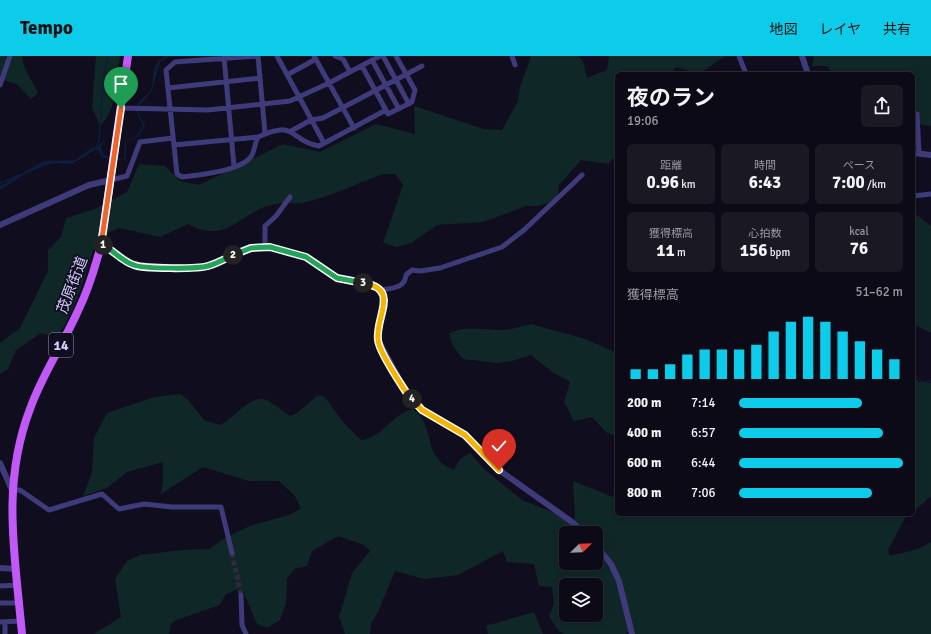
<!DOCTYPE html>
<html lang="ja">
<head>
<meta charset="utf-8">
<style>
  :root { --surface:#0c0a16; --page:#1a1823; --text:#f1f3f6; --muted:#9a9aa1; --line:#2c2b35; --accent:#0ccce9 }
  body { margin:0; font-family:Signika,"Noto Sans JP",sans-serif; background:var(--page); color:var(--text); height:100vh; display:flex; flex-direction:column; font-size:15px; white-space:nowrap }
  * { box-sizing:border-box; margin:0 }
  p { font-size:13px; color:var(--muted) }
  .icon { flex:none; width:22px; height:22px; fill:none; stroke:currentColor; stroke-width:2; stroke-linecap:round; stroke-linejoin:round }
  .map { position:relative; flex:1; overflow:hidden }
  .sheet { position:absolute; left:615px; top:16px; width:300px; height:444px; display:flex; flex-direction:column; background:var(--surface); border-radius:6px; box-shadow:0 2px 6px #0003,0 0 0 1px var(--line) }
  .sheet>* { flex:none }
  .needle { width:26px; rotate:67deg }
  .fabs { position:absolute; left:559px; top:470px; display:grid; gap:8px }
  .fabs a { display:grid; place-items:center; width:44px; height:44px; border-radius:6px; background:var(--surface); box-shadow:0 2px 6px #0003,0 0 0 1px var(--line); font-size:20px }
  .pin { position:absolute; display:grid; place-items:center; width:34px; height:34px; color:#fff; margin:-41px -17px; border-radius:50% 50% 50% 0; rotate:-45deg; box-shadow:0 0 4px #0007 }
  .pin .icon { rotate:45deg }
  .km { position:absolute; width:20px; height:20px; margin:-10px; border-radius:50%; background:#222; color:#fff; font-size:11px; line-height:20px; text-align:center }
  .round { display:grid; place-items:center; flex:none; width:42px; height:42px; border-radius:6px; background:var(--page) }
  .headline { display:flex; align-items:center; justify-content:space-between; height:68px; padding:0 12px }
  h1 { font-size:22px; font-weight:700; line-height:30px }
  .metrics { display:grid; grid-template-columns:repeat(3,1fr); gap:6px; height:68px; padding:4px 12px }
  .metrics div { display:grid; align-content:center; border-radius:6px; background:var(--page); text-align:center }
  .metrics b { font-size:17px; font-weight:700 }
  .metrics small { font-size:11px; font-weight:400 }
  .metrics p { font-size:11px }
  .chart { height:112px; padding:8px 12px }
  .chart p { display:flex; justify-content:space-between }
  .chart svg { width:100%; height:72px; margin-top:4px; stroke:var(--accent); stroke-width:6 }
  ul { padding:0 12px; list-style:none; font-size:13px }
  li { display:grid; grid-template-columns:64px 48px 1fr; align-items:center; height:30px }
  li i { height:10px; border-radius:5px; background:var(--accent) }
  header { display:flex; align-items:center; gap:24px; box-sizing:border-box; height:56px; padding:0 20px; background:var(--accent); color:#111 }
  header strong { font-size:19px }
  nav { display:flex; gap:22px; margin-inline-start:auto; font-size:14px }
  .map>svg:first-child { display:block }
  .green { fill:#102727; fill-rule:evenodd }
  .water { fill:#0d1d3d }
  .lines { fill:none; stroke-linecap:round; stroke-linejoin:round }
  .stream { stroke:#0d1d3d; stroke-width:1.5 }
  .minor-tunnel { stroke:#2d2a3f; stroke-width:5; stroke-dasharray:5 2.5; stroke-linecap:butt }
  .minor { stroke:#3f3a7a; stroke-width:5 }
  .tertiary { stroke:#3f3a7a; stroke-width:6 }
  .primary { stroke:#c159f6; stroke-width:8 }
  .split-1-casing { stroke:#fff; stroke-width:8 }
  .split-2-casing { stroke:#fff; stroke-width:8 }
  .split-3-casing { stroke:#fff; stroke-width:8 }
  .split-4-casing { stroke:#fff; stroke-width:8 }
  .split-5-casing { stroke:#fff; stroke-width:8 }
  .split-1 { stroke:#f0652b; stroke-width:5 }
  .split-2 { stroke:#22a559; stroke-width:5 }
  .split-3 { stroke:#22a559; stroke-width:5 }
  .split-4 { stroke:#f5b400; stroke-width:5 }
  .split-5 { stroke:#f5b400; stroke-width:5 }
  .labels { text-anchor:middle; dominant-baseline:central; stroke-width:3.5; stroke-linejoin:round; paint-order:stroke }
  .shield { fill:#100d1e; stroke:#9893b9; stroke-width:1 }
  .shield-label { font-size:14px; font-weight:bold; fill:#d3ccfc }
  .street-label { font-size:15px; fill:#d3ccfc; stroke:#100d1e }
</style>
</head>
<body>
<header>
<strong>Tempo</strong>
<nav><a>地図</a><a>レイヤ</a><a>共有</a></nav>
</header>
<div class="map">
<svg width="931" height="578" viewBox="0 0 931 578">
  <rect width="100%" height="100%" fill="#100d1e"/>
  <path class="green" d="M 0,0 L 22,0 C 23,14 33,24 38,37 L 31,43 L 17,28 L 0,23 Z
    M 96,0 L 120,0 C 117,24 118,52 100,70 L 92,51 Z
    M 531,0 L 578,0 L 583,5 L 587,22 L 607,14 L 609,0 L 725,0 L 699,18 L 676,11 L 670,18 L 617,18 L 617,98 L 608,108 L 581,104 L 559,129 L 557,144 L 539,150 L 526,150 L 483,166 L 437,169 L 411,187 L 397,191 L 383,187 L 403,129 L 395,118 L 383,118 C 358,127 332,140 306,146 C 296,149 285,146 275,148 C 241,154 228,190 188,168 L 160,181 L 119,172 L 97,182 C 86,215 78,252 57,281 L 41,277 L 16,294 L 8,313 L 0,318 L 0,287 L 20,272 L 48,215 L 48,194 L 61,181 L 66,162 L 95,153 L 127,136 L 139,108 L 165,110 L 180,125 L 199,129 L 283,88 L 320,96 L 376,68 L 415,78 L 414,50 L 484,73 L 502,74 L 518,45 L 520,31 Z
    M 814,0 L 931,0 L 931,70 L 913,67 L 913,18 L 833,18 L 827,10 L 812,10 Z
    M 913,156 L 931,170 L 931,277 L 913,268 Z
    M 531,268 L 585,283 L 617,297 L 617,380 L 607,377 L 592,361 L 574,365 L 564,346 L 570,326 L 552,316 L 531,299 L 512,305 L 497,307 L 463,303 L 453,290 L 449,278 C 466,268 485,275 504,274 C 513,273 522,270 531,268 Z
    M 913,321 L 919,326 L 931,327 L 931,440 L 913,456 Z
    M 180,338 L 189,345 L 204,364 L 220,369 C 232,364 248,341 263,343 C 272,345 282,355 290,360 L 297,357 L 318,339 L 325,341 L 342,365 L 361,384 C 383,382 390,359 413,353 C 432,367 426,389 438,403 C 442,409 448,411 454,414 L 460,403 L 470,397 L 484,413 L 522,444 L 575,465 L 573,425 L 613,441 L 617,440 L 617,458 L 910,458 L 905,462 L 888,494 L 890,500 L 918,493 L 931,486 L 931,578 L 635,578 L 633,572 L 625,578 L 564,578 L 558,574 L 549,560 L 554,548 L 552,531 L 539,530 L 534,508 L 507,506 L 503,495 L 458,519 L 424,523 L 395,515 L 378,556 L 371,568 L 370,578 L 345,578 L 339,561 L 352,517 L 370,495 L 364,489 L 338,480 L 312,495 L 307,510 L 294,513 L 287,523 L 286,548 L 280,564 L 267,572 L 257,568 L 243,535 L 238,533 L 226,538 L 220,549 L 176,564 L 171,568 L 169,578 L 94,578 L 121,561 L 115,523 L 127,505 L 140,499 L 183,494 L 209,493 L 225,482 L 252,469 L 286,460 L 301,453 L 295,440 L 279,425 L 249,425 L 203,411 L 161,438 L 163,424 L 163,406 L 127,416 L 107,432 L 83,440 L 92,417 L 94,382 L 107,357 L 155,341 ZM 566,477 L 596,477 L 596,507 L 566,507 ZM 566,529 L 596,529 L 596,559 L 566,559 Z
    M 534,556 L 543,578 L 488,578 L 486,570 Z"/>
  <path class="water" d="M 166,0 L 170,0 L 160,6 L 152,35 L 139,50 L 138,56 L 145,70 L 137,81 L 126,86 L 126,104 L 102,101 L 98,94 L 95,94 L 72,108 L 55,107 L 43,110 L 25,118 L 0,134 L 0,130 L 44,105 L 75,104 L 90,93 L 98,90 L 106,82 L 101,91 L 103,99 L 124,103 L 125,86 L 136,80 L 143,70 C 141,64 136,59 137,52 C 138,44 145,42 150,35 C 157,24 147,9 166,0 Z"/>
  <g class="lines">
    <path class="stream" d="M 95,93 L 99,84 L 104,18 L 108,0
      M 0,127 L 20,119
      M 913,317 L 923,326 L 931,325"/>
    <path class="minor-tunnel" d="M 232,497 L 241,539"/>
    <path class="minor" d="M 256,0 L 175,6 L 166,14 L 177,118 L 182,121 C 199,119 243,115 252,99 C 255,93 255,86 258,81 C 299,63 287,84 319,90 L 386,54
      M 258,0 L 265,77
      M 277,0 L 324,87
      M 314,0 L 354,72
      M 335,0 L 343,3 L 350,16
      M 383,0 L 409,48
      M 512,0 L 515,9
      M 739,0 L 746,18
      M 224,1 L 234,110
      M 372,4 L 399,53
      M 362,10 L 388,58 L 412,46 L 415,34 L 396,0
      M 287,19 L 316,3
      M 0,29 L 10,0
      M 168,32 L 260,22
      M 121,52 L 208,54 L 290,45 L 329,27 L 380,0
      M 917,58 L 919,97
      M 291,75 L 311,64 L 323,62 L 422,10
      M 174,89 L 258,81
      M 111,124 L 127,120 L 140,86 L 173,82
      M 913,140 L 931,138
      M 265,190 L 265,170 L 276,160 L 290,141
      M 381,234 C 393,232 405,232 406,219 L 412,214 L 420,215 L 440,212 L 502,191 L 524,174 L 582,119
      M 12,434 L 20,434 L 49,454 L 102,438 L 119,453 L 144,448 L 172,451 L 221,451 L 232,497
      M 0,530 L 18,529
      M 241,539 L 242,569 L 246,578
      M 0,547 L 19,547
      M 0,566 L 21,565
      M 5,566 L 5,578"/>
    <path class="tertiary" d="M 802,0 L 808,18
      M 913,97 L 931,99
      M 0,169 L 89,129 L 111,124
      M 101,189 L 112,194 L 134,210 L 194,212 L 208,210 L 251,192 L 269,191 L 305,201 L 337,222 L 378,231 L 384,243 L 378,284 L 406,336 L 422,354 L 465,379 L 499,414 L 572,466 L 584,477
      M 0,407 L 12,434
      M 596,489 L 611,508 L 619,525 L 632,578
      M 0,512 L 16,513"/>
    <path class="primary" d="M 22,578 C 15,499 1,429 30,353 C 42,319 62,290 77,257 C 88,235 95,212 101,189 L 128,0"/>
  </g>
  <g class="lines">
    <g class="split-1-casing">
      <path id="split-1" d="M 103,189 L 101,189 L 121,52"/>
    </g>
    <g class="split-2-casing">
      <path id="split-2" d="M 103,189 C 114,195 123,206 134,209 C 144,213 197,213 208,210 C 216,208 225,203 233,199"/>
    </g>
    <g class="split-3-casing">
      <path id="split-3" d="M 233,199 L 251,192 L 270,191 L 306,201 L 337,222 L 363,227"/>
    </g>
    <g class="split-4-casing">
      <path id="split-4" d="M 363,227 C 401,233 375,260 378,284 C 379,296 399,325 406,336 L 412,343"/>
    </g>
    <g class="split-5-casing">
      <path id="split-5" d="M 412,343 L 422,354 L 465,379 L 499,414"/>
    </g>
    <use href="#split-1" class="split-1"/>
    <use href="#split-2" class="split-2"/>
    <use href="#split-3" class="split-3"/>
    <use href="#split-4" class="split-4"/>
    <use href="#split-5" class="split-5"/>
  </g>
  <g class="labels">
    <rect class="shield" x="49" y="277" width="24" height="24" rx="3"/>
    <g class="shield-label">
      <text x="61" y="289">14</text>
    </g>
    <g class="street-label">
      <text transform="translate(72 229) rotate(-69)">茂原街道</text>
    </g>
  </g>
</svg>
<div class="fabs">
<a><svg class="needle" viewBox="-14 -14 28 28"><path d="M0-13l5 13h-10z" fill="#e53935"/><path d="M0 13l5-13h-10z" fill="#9a9aa1"/></svg></a>
<a><svg class="icon" aria-label="layers" viewBox="0 0 24 24"><path d="M12 4l9 5-9 5-9-5zM3 14l9 5 9-5"/></svg></a>
</div>
<div class="pin" style="left:121px;top:52px;background:#1e9e55"><svg class="icon" aria-label="arrive" viewBox="0 0 24 24"><path d="M6 21V4h12l-3 4 3 4H6"/></svg></div>
<div class="pin" style="left:499px;top:414px;background:#d93025"><svg class="icon" aria-label="check" viewBox="0 0 24 24"><path d="M5 12l5 5 9-10"/></svg></div>
<b class="km" style="left:103px;top:189px">1</b>
<b class="km" style="left:233px;top:199px">2</b>
<b class="km" style="left:363px;top:227px">3</b>
<b class="km" style="left:412px;top:343px">4</b>
<section class="sheet">
<div class="headline"><div><h1>夜のラン</h1><p>19:06</p></div><a class="round"><svg class="icon" aria-label="share" viewBox="0 0 24 24"><path d="M12 15V3M7 8l5-5 5 5M5 13v7h14v-7"/></svg></a></div>
<div class="metrics">
<div><p>距離</p><b>0.96<small> km</small></b></div>
<div><p>時間</p><b>6:43</b></div>
<div><p>ペース</p><b>7:00<small> /km</small></b></div>
</div>
<div class="metrics">
<div><p>獲得標高</p><b>11<small> m</small></b></div>
<div><p>心拍数</p><b>156<small> bpm</small></b></div>
<div><p>kcal</p><b>76</b></div>
</div>
<div class="chart"><p><span>獲得標高</span>51–62 m</p>
<svg viewBox="0 0 160 44" preserveAspectRatio="none"><path d="M5 44V38M15 44V38M25 44V35M35 44V29M45 44V26M55 44V26M65 44V26M75 44V23M85 44V15M95 44V9M105 44V6M115 44V9M125 44V15M135 44V21M145 44V26M155 44V32"/></svg>
</div>
<ul>
<li><b>200 m</b>7:14<i style="width:75%"></i></li>
<li><b>400 m</b>6:57<i style="width:88%"></i></li>
<li><b>600 m</b>6:44<i style="width:100%"></i></li>
<li><b>800 m</b>7:06<i style="width:81%"></i></li>
</ul>
</section>
</div>
</body>
</html>
